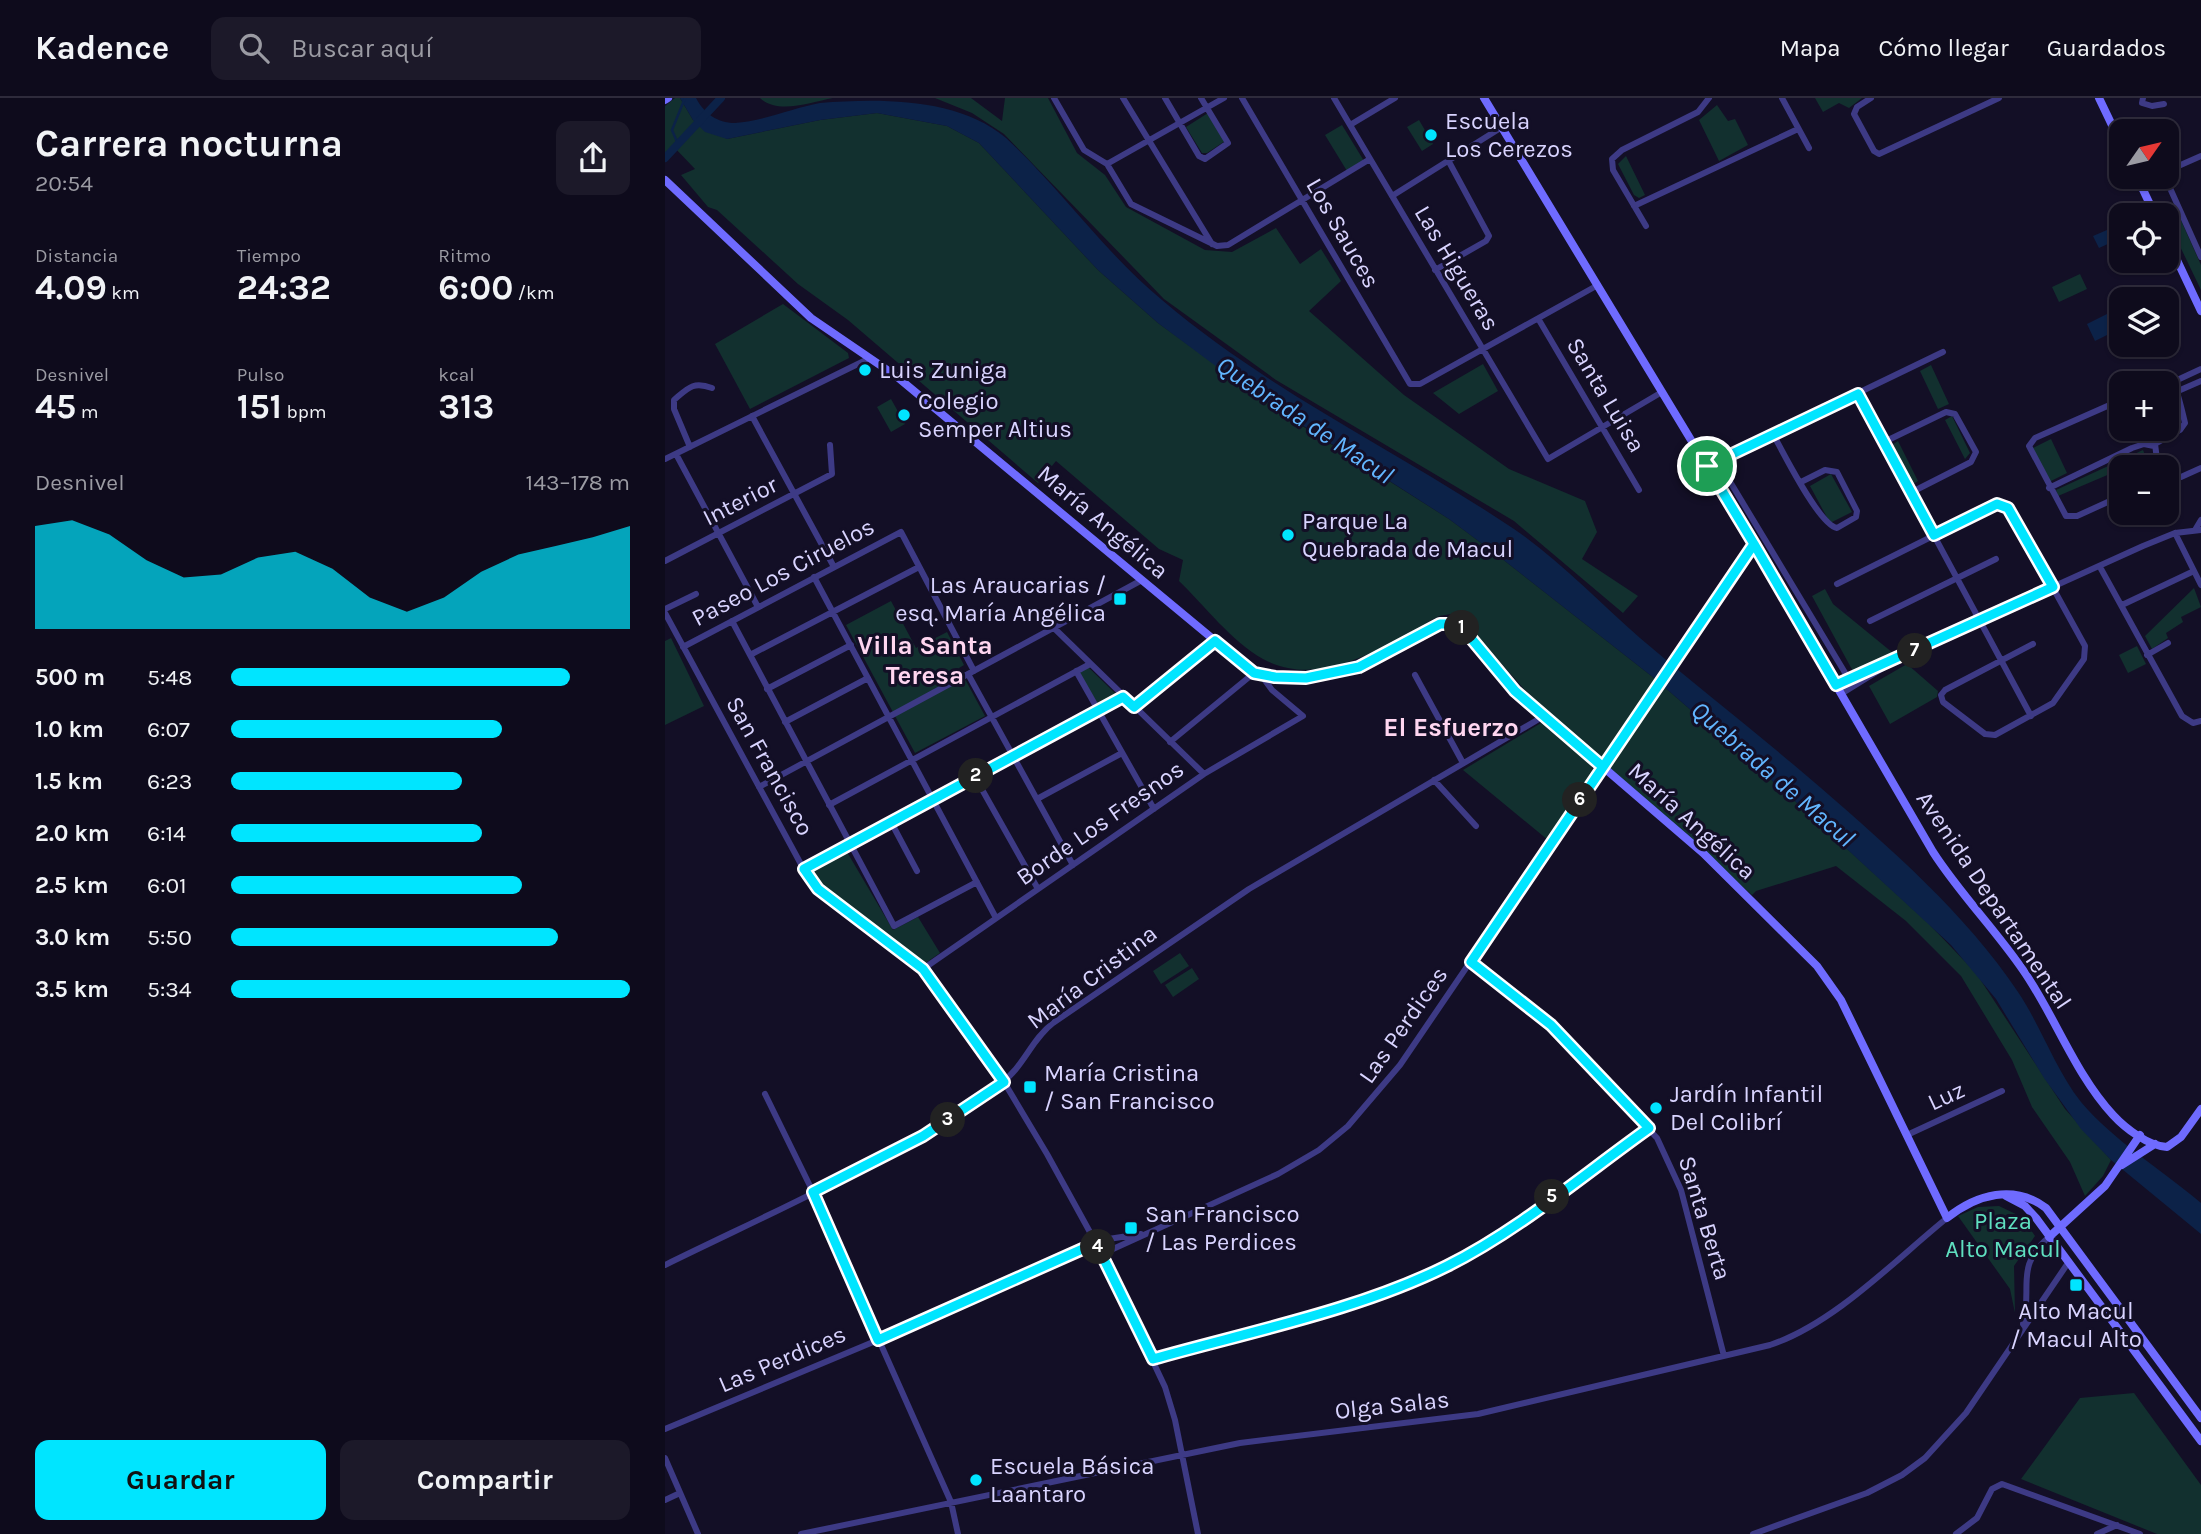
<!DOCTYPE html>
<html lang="es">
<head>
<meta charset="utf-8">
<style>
  :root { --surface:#0e0b1c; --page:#1c1929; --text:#f1f3f6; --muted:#9b9ba3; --line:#2e2b3b; --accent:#00e5ff }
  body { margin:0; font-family:Karla,sans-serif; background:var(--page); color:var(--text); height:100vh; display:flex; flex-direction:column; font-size:26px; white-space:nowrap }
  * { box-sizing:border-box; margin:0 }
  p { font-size:23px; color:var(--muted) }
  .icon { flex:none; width:38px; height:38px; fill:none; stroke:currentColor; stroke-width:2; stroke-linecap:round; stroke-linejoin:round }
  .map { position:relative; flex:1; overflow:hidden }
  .panel { display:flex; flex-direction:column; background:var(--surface); width:665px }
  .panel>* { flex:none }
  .needle { width:46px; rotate:56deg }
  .buttons { position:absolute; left:1444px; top:21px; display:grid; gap:14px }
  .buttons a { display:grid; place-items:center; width:70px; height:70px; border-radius:14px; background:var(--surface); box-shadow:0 2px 5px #0004,0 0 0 2px var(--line); font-size:35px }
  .pin { position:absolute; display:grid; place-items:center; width:60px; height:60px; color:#fff; margin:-30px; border:4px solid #fff; border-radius:50%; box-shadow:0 2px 7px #0007 }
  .km { position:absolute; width:35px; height:35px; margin:-18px; border-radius:50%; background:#222; color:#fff; font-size:19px; line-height:35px; text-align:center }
  .round { display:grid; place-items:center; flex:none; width:74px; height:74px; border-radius:14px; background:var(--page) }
  .headline { display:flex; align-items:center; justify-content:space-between; height:119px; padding:0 35px }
  h1 { font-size:38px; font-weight:700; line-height:52px }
  .metrics { display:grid; grid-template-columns:repeat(3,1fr); gap:10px; height:119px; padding:7px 35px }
  .metrics div { display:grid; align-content:center }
  .metrics b { font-size:35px; font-weight:700 }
  .metrics small { font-size:19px; font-weight:400 }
  .metrics p { font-size:19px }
  .chart { height:196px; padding:14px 35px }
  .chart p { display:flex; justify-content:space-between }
  .chart svg { width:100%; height:126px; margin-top:7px; fill:var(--accent); opacity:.7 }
  .button { display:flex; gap:14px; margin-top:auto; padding:14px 35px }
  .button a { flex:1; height:80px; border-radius:14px; background:var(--accent); color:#111; font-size:28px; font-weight:700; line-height:80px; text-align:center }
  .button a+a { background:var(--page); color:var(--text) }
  ul { padding:0 35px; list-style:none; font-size:23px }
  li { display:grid; grid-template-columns:112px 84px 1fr; align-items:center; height:52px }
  li i { height:18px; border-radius:9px; background:var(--accent) }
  header { display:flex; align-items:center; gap:42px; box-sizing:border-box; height:98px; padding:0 35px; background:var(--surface); border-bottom:2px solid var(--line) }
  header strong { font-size:33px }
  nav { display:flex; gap:38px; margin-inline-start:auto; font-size:24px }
  .search { width:490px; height:63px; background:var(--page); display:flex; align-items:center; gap:18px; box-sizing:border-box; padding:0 24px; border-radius:14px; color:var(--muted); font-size:26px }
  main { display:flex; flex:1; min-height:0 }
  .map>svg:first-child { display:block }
  .green { fill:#12302f }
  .water { fill:#0c2248 }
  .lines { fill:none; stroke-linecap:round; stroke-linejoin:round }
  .stream { stroke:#0c2248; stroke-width:2.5 }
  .canal { stroke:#0c2248; stroke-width:8 }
  .street { stroke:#3d3a85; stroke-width:6 }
  .secondary { stroke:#6f6bff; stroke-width:8 }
  .route-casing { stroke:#fff; stroke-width:14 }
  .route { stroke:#00e5ff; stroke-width:9 }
  .poi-dot { fill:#00e5ff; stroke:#130f26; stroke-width:2.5 }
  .labels { text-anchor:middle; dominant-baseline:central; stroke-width:6; stroke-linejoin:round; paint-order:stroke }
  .poi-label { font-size:24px; fill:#d9d4ff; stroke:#130f26; text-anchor:start }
  .street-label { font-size:24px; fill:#d9d4ff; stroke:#130f26 }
  .park-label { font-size:24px; fill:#5fe0c0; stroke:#130f26 }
  .water-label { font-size:26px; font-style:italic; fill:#62b6ff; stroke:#130f26 }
  .neighbourhood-label { font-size:26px; font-weight:bold; fill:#ffd6f0; stroke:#130f26 }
</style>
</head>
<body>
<header>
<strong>Kadence</strong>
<div class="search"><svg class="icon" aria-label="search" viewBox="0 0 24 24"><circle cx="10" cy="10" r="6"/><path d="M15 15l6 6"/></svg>Buscar aquí</div>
<nav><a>Mapa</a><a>Cómo llegar</a><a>Guardados</a></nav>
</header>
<main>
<section class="panel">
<div class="headline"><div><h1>Carrera nocturna</h1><p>20:54</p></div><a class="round"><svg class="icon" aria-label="share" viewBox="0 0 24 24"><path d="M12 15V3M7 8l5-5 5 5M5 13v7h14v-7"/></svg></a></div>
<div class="metrics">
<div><p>Distancia</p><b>4.09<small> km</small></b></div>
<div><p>Tiempo</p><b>24:32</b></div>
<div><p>Ritmo</p><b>6:00<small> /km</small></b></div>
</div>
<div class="metrics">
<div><p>Desnivel</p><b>45<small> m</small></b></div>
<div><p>Pulso</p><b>151<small> bpm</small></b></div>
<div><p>kcal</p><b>313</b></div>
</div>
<div class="chart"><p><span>Desnivel</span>143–178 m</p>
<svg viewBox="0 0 160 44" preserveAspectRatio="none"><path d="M0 44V8L10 6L20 11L30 20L40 26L50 25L60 19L70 17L80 23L90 33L100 38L110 33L120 24L130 18L140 15L150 12L160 8V44z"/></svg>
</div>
<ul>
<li><b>500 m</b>5:48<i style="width:85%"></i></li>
<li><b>1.0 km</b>6:07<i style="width:68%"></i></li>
<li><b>1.5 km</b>6:23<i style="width:58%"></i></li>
<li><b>2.0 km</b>6:14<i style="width:63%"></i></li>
<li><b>2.5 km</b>6:01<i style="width:73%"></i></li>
<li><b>3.0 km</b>5:50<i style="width:82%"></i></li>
<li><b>3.5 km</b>5:34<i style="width:100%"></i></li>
</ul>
<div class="button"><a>Guardar</a><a>Compartir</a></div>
</section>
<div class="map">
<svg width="1536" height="1436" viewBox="0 0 1536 1436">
  <rect width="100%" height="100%" fill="#130f26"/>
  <path class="green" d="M 10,0 L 15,0 L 28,22 L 62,41 L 155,22 L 212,15 L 282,28 L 314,45 L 433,172 L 493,225 L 620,317 L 784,421 L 831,456 L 989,580 L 1119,693 L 1263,825 L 1311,875 L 1400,1011 L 1446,1062 L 1438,1078 L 1420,1098 L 1405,1064 L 1367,1009 L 1347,962 L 1296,878 L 1241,823 L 1171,768 L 1091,793 L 1087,797 L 934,662 L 859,591 L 794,518 L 786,516 L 774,518 C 723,546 657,593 598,561 C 566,543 540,508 514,483 L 518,462 L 494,451 L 391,363 L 373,385 L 183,222 L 133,186 L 52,112 L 43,109 L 16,77 L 30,71 L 8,48 L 0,56 L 0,8 Z
    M 95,0 L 168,0 C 146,4 113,17 95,0 Z
    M 270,0 L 306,0 L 337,23 L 340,0 L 383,0 L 412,55 L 440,77 L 461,109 L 540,152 L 567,154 L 611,130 L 635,166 L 656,151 L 676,183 L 644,213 L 739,297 L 844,371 L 920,403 L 932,434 L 917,461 L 973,498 L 958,515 L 849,423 L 611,282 L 499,201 L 339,36 L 307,15 Z
    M 1150,0 L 1197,0 L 1184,10 L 1174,5 L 1158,14 Z
    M 1052,7 L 1063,23 L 1070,21 L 1083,47 L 1054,63 L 1034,22 Z
    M 543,15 L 560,43 L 542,55 L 537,55 L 521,29 Z
    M 754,22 L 768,46 L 757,53 L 742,29 Z
    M 677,27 L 699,63 L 682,73 L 660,37 Z
    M 961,58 L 980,97 L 974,100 L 969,97 L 953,66 Z
    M 1510,109 L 1536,167 L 1536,192 L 1499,115 Z
    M 1415,176 L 1422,191 L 1394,204 L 1387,189 Z
    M 118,206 L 183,255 L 184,260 L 85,311 L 50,246 Z
    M 818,266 L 833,293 L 794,316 L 768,295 Z
    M 1266,267 L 1284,306 L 1273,311 L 1255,273 Z
    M 226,301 L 240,326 L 226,334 L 212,309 Z
    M 1287,318 L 1305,355 L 1300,361 L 1280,322 Z
    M 1386,341 L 1402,375 L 1384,384 L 1368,350 Z
    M 1233,343 L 1253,383 L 1250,385 L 1246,384 L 1227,347 Z
    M 1478,352 L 1485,369 L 1477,369 L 1473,364 L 1393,398 L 1391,392 Z
    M 1166,376 L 1187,414 L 1165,425 L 1145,388 Z
    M 1529,490 L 1536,509 L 1516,519 L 1518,524 L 1501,535 L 1503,540 L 1487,551 L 1480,538 Z
    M 1160,491 L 1168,506 L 1228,555 L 1190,577 L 1147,498 Z
    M 226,503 L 251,550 L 282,534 L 299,567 L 294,570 L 320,618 L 250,655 L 181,527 Z
    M 6,540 L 39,608 L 0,627 L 0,543 Z
    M 1472,548 L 1481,566 L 1463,575 L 1454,557 Z
    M 1242,566 L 1273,593 L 1272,599 L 1225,626 L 1204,588 Z
    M 423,569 L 452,597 L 434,609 L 414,574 Z
    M 876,625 L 926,667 L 929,674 L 883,742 L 798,672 Z
    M 182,754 L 228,832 L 253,819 L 275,855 L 259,866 L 156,786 L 147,772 Z
    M 515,855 L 524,868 L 496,886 L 488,873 Z
    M 527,870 L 534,881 L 508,899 L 500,887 Z
    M 1334,1108 L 1357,1119 L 1370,1138 L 1349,1168 L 1350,1215 L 1345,1191 L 1293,1118 L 1313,1109 Z
    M 1469,1295 L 1536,1387 L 1536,1436 L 1492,1436 L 1356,1381 L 1415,1300 Z"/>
  <path class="water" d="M 15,0 L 31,0 C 39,15 52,25 70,25 C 98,23 128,10 155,5 C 216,0 294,0 341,40 C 396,91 439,154 497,202 C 605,294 733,353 849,431 C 894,462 934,504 975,540 C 1035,591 1097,639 1156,690 C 1226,751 1301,816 1353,894 C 1376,928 1390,971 1416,1004 C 1449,1043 1497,1072 1536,1105 L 1536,1136 L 1446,1062 L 1416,1031 L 1379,980 L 1331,901 L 1286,847 L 1119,693 L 989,580 L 831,456 L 784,421 L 587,295 L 493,225 L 433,172 L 314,45 L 282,28 L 212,15 L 155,22 L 62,41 L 40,34 L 28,22 Z
    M 1456,126 L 1456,140 L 1434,150 L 1428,138 Z
    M 1456,209 L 1456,230 L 1430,243 L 1422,226 Z"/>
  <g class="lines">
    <path class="stream" d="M 13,46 L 7,32 L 20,0"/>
    <path class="canal" d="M 0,60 L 56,0"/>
    <path class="street" d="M 389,0 L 419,52 L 442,66 L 466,106 L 552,148 L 563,147 L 705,61
      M 458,0 L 547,146
      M 500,0 L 534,58 L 540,61 L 563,45 L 536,0
      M 577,0 L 745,286 L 755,286 L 933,187
      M 669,0 L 883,361 L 997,294
      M 1117,0 L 1144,50
      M 1206,0 L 1192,9 L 1189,16 L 1209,53 L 1214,56 L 1334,0
      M 1478,0 L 1477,5 L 1487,8 L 1499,6
      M 685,27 L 730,0
      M 442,66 L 559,0
      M 1502,73 L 1536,58
      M 1500,79 L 1536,159
      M 1478,92 L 1502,81
      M 727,98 L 837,29
      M 969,108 L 1133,31
      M 981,128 L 948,72 L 947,61 L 957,52 L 1033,14 L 1044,0
      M 770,172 L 821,143 L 824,138 L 783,62
      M 874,222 L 974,392
      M 1508,284 L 1536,271
      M 1513,293 L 1536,283
      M 1193,296 L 1366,618
      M 1456,302 L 1370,340 L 1364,348 L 1401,418 L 1412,418 L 1456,398
      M 87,318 L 169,469
      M 1108,336 C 1118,354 1154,427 1172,430 L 1191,419 L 1192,413 L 1172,374 L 1160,372 L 1136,384
      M 1219,344 L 1281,314 L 1290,316 L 1311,354 L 1306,364 L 1247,394
      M 25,349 L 9,311 L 9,302 C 23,290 28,283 47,290
      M 11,356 L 93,509
      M 0,361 L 203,261
      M 1052,362 L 1188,588
      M 1042,368 L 1278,254
      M 1493,369 L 1490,346 L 1515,332 L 1520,325 C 1517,312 1513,294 1508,284 L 1502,285
      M 1516,379 L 1536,370
      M 1384,390 L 1467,350 L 1479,346 L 1489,348
      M 1530,432 L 1536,422
      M 1510,435 L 1536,487
      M 0,463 L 167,376 L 165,347
      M 1435,469 L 1517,618 L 1528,625 L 1536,623
      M 149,479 L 331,820
      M 1172,486 L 1332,406 L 1344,410 L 1420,548 L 1419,561 L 1388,605 L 1330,637 L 1320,636 L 1278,604 L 1276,597 L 1280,592 L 1368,546
      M 1457,507 L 1529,473
      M 0,511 L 31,496
      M 0,515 L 144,781 L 265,879 L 339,984 L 382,1056 L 437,1156 L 500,1289 L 510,1322 L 533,1436
      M 67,523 L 229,828 L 312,784
      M 1205,523 L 1331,461
      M 389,530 L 539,676
      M 18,549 L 236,434 L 309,573
      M 85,557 L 254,469
      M 1482,557 L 1503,545
      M 411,573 L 489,711
      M 303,576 L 408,767
      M 750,577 L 798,665
      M 1171,587 L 1478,448 L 1510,435 L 1536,432
      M 102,591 L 186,547
      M 1176,596 L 1218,570
      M 469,609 L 550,543
      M 120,624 L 203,580
      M 505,644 L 589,575
      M 310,679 L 373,791
      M 769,682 L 811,728
      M 94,689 L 477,482
      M 372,701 L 457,655
      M 164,707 L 425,566
      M 226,724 L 252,773
      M 139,771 L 458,599
      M 805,864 L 886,927 L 992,1040 L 1016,1092 L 1059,1258
      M 258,871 L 539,676 L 638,618 L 607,592 L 596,577
      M 100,996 L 148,1094 L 286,1404 L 293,1436
      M 1242,1037 L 1337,993
      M 437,1156 L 613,1076 L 654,1052 L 683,1028 L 735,967 L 938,669
      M 0,1167 C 114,1111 233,1060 336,985 C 358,970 366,942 388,925 L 584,791 L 879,618
      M 1358,1226 C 1368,1190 1349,1169 1384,1139
      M 488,1261 C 581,1234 696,1211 782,1168 C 854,1132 918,1077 984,1030
      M 0,1331 L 213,1242 L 437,1142 L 476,1136
      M 0,1360 L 33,1436
      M 0,1402 L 15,1395
      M 136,1436 L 575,1345 L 813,1316 L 1105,1247 C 1169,1226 1230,1162 1282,1120
      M 1088,1436 L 1202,1395 L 1237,1377 L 1260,1360 L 1301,1315 L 1403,1165
      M 1291,1436 L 1312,1420 L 1327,1391 L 1337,1386 L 1475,1436
      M 1432,1436 L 1452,1427"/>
    <path class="secondary" d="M 819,0 L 1089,446 L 1268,754 C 1295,796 1330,831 1358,872 C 1390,918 1410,976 1448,1017 C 1460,1030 1483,1048 1502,1049 L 1516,1039 L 1536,1011
      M 1434,0 L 1456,46
      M 0,2 L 3,0
      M 1472,79 L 1490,117
      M 0,82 L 146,220 L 231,278 L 589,575 C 660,599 715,554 775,526 L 785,525 L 797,530 L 859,601 L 1038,755 L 1152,868 L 1176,902 L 1282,1120 C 1312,1096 1349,1086 1381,1110 L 1536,1320
      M 1502,141 L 1536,213
      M 938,669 L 1089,446
      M 1457,1067 L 1490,1046
      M 1341,1098 L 1360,1108 L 1371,1120 L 1536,1343
      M 1384,1139 L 1440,1088 L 1475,1037"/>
  </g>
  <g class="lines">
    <g class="route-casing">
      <path id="route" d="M 1042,368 L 1089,446 L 938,669 L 850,593 L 800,533 L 789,526 L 775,526 L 694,569 L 641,580 L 610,579 L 589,575 L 550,543 L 469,609 L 458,599 L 139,771 L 153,791 L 258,871 L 339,984 L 258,1038 L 148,1094 L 213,1242 L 431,1145 L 488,1261 C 583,1234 694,1212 782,1168 C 854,1132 918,1077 984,1030 L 886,927 L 806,864 L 1089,446 L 1171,587 L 1388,489 L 1343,410 L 1332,406 L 1269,437 L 1193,296 L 1042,368"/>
    </g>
    <use href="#route" class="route"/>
  </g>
  <g class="poi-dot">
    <circle cx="766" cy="37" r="7"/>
    <circle cx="200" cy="272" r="7"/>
    <circle cx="239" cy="317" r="7"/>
    <circle cx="623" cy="437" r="7"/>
    <rect x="448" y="494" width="14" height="14" rx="3.5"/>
    <rect x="358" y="982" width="14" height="14" rx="3.5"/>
    <circle cx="991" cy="1010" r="7"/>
    <rect x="459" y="1123" width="14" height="14" rx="3.5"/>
    <rect x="1404" y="1180" width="14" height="14" rx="3.5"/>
    <circle cx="311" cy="1382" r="7"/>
  </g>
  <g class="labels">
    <g class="poi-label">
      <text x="780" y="23">Escuela<tspan x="780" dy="28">Los Cerezos</tspan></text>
      <text x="214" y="272">Luis Zuniga</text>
      <text x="253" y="303">Colegio<tspan x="253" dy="28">Semper Altius</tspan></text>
      <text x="637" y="423">Parque La<tspan x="637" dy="28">Quebrada de Macul</tspan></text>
      <text x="441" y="487" text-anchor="end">Las Araucarias /<tspan x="441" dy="28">esq. María Angélica</tspan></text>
      <text x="379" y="975">María Cristina<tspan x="379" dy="28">/ San Francisco</tspan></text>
      <text x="1005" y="996">Jardín Infantil<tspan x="1005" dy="28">Del Colibrí</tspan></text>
      <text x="480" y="1116">San Francisco<tspan x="480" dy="28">/ Las Perdices</tspan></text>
      <text x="1411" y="1213" text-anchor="middle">Alto Macul<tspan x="1411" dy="28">/ Macul Alto</tspan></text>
      <text x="325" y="1368">Escuela Básica<tspan x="325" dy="28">Laantaro</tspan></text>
    </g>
    <g class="street-label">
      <text transform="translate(678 135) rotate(60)">Los Sauces</text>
      <text transform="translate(792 170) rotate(59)">Las Higueras</text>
      <text transform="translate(941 297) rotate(59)">Santa Luisa</text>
      <text transform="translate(75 403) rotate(-27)">Interior</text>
      <text transform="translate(438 424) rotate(40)">María Angélica</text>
      <text transform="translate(118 474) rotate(-28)">Paseo Los Ciruelos</text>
      <text transform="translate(105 668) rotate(61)">San Francisco</text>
      <text transform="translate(1027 723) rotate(42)">María Angélica</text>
      <text transform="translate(435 725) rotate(-35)">Borde Los Fresnos</text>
      <text transform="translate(1329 802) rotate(56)">Avenida Departamental</text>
      <text transform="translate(427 879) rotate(-37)">María Cristina</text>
      <text transform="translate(738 927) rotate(-55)">Las Perdices</text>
      <text transform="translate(1281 998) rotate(-25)">Luz</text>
      <text transform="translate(1040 1120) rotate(73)">Santa Berta</text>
      <text transform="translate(117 1261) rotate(-23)">Las Perdices</text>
      <text transform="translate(727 1307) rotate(-6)">Olga Salas</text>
    </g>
    <g class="park-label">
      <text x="1338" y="1123">Plaza<tspan x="1338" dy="28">Alto Macul</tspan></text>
    </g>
    <g class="water-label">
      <text transform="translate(640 322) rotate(34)">Quebrada de Macul</text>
      <text transform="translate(1108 676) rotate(41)">Quebrada de Macul</text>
    </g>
    <g class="neighbourhood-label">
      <text x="260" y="547">Villa Santa<tspan x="260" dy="30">Teresa</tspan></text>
      <text x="786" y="629">El Esfuerzo</text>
    </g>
  </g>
</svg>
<div class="buttons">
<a><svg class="needle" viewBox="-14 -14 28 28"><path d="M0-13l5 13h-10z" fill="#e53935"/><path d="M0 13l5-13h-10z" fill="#9b9ba3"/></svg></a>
<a><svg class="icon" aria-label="locate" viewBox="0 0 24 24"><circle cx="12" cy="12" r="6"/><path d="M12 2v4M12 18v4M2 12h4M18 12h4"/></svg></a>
<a><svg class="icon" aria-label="layers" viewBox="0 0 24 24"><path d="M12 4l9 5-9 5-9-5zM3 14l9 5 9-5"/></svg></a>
<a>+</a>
<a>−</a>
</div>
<div class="pin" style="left:1042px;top:368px;background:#1e9e55"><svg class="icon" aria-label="arrive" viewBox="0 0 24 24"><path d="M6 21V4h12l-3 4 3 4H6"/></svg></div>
<b class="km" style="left:797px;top:530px">1</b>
<b class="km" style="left:311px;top:678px">2</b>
<b class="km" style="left:283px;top:1022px">3</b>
<b class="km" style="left:433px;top:1149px">4</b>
<b class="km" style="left:887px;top:1099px">5</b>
<b class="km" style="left:915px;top:702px">6</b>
<b class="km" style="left:1250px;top:553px">7</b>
</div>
</main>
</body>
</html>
